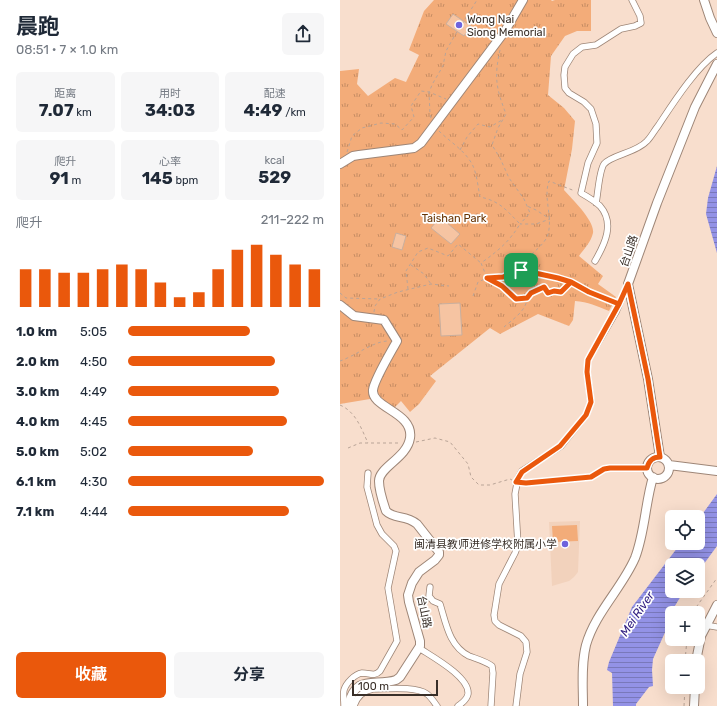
<!DOCTYPE html>
<html lang="zh">
<head>
<meta charset="utf-8">
<style>
  :root { --surface:#fff; --page:#f6f6f7; --text:#1f2937; --muted:#747a83; --accent:#ea580c }
  body { margin:0; font-family:Rubik,"Noto Sans SC",sans-serif; background:var(--page); color:var(--text); height:100vh; display:flex; flex-direction:column; font-size:15px; white-space:nowrap }
  * { box-sizing:border-box; margin:0 }
  p { font-size:13px; color:var(--muted) }
  .icon { flex:none; width:22px; height:22px; fill:none; stroke:currentColor; stroke-width:2; stroke-linecap:round; stroke-linejoin:round }
  .map { position:relative; flex:1; overflow:hidden }
  .side { display:flex; flex-direction:column; background:var(--surface); width:340px }
  .side>* { flex:none }
  .buttons { position:absolute; left:325px; top:510px; display:grid; gap:8px }
  .buttons a { display:grid; place-items:center; width:40px; height:40px; border-radius:6px; background:var(--surface); box-shadow:0 4px 16px #0002; font-size:20px }
  .scale { position:absolute; left:12px; bottom:10px; width:86px; box-sizing:border-box; padding-left:4px; border:2px solid #392f28; border-top:0; font-size:11px; line-height:14px; white-space:nowrap; color:#392f28; -webkit-text-stroke:3px #fff; paint-order:stroke }
  .pin { position:absolute; display:grid; place-items:center; width:34px; height:34px; color:#fff; margin:-17px; border-radius:8px; box-shadow:0 2px 6px #0006 }
  .round { display:grid; place-items:center; flex:none; width:42px; height:42px; border-radius:6px; background:var(--page) }
  .overview { display:flex; align-items:center; justify-content:space-between; height:68px; padding:0 16px }
  h1 { font-size:22px; font-weight:700; line-height:30px }
  .stats { display:grid; grid-template-columns:repeat(3,1fr); gap:6px; height:68px; padding:4px 16px }
  .stats div { display:grid; align-content:center; border-radius:6px; background:var(--page); text-align:center }
  .stats b { font-size:17px; font-weight:700 }
  .stats small { font-size:11px; font-weight:400 }
  .stats p { font-size:11px }
  .chart { height:112px; padding:8px 16px }
  .chart p { display:flex; justify-content:space-between }
  .chart svg { width:100%; height:72px; margin-top:4px; stroke:var(--accent); stroke-width:6 }
  .cta { display:flex; gap:8px; margin-top:auto; padding:8px 16px }
  .cta a { flex:1; height:46px; border-radius:6px; background:var(--accent); color:#fff; font-size:16px; font-weight:700; line-height:46px; text-align:center }
  .cta a+a { background:var(--page); color:var(--text) }
  ul { padding:0 16px; list-style:none; font-size:13px }
  li { display:grid; grid-template-columns:64px 48px 1fr; align-items:center; height:30px }
  li i { height:10px; border-radius:5px; background:var(--accent) }
  main { display:flex; flex:1; min-height:0 }
  .map>svg:first-child { display:block }
  .built { fill:#f2d2bc }
  .grass { fill:#f3ac79 }
  .park { fill:url(#park-tufts) }
  .water { fill:url(#water-rules) }
  .building { fill:#f6c4a2; stroke:#c8af9f }
  .lines { fill:none; stroke-linecap:round; stroke-linejoin:round }
  .street-casing { stroke:#9e8677; stroke-width:7 }
  .secondary-casing { stroke:#9e8677; stroke-width:10 }
  .path { stroke:#b9a497; stroke-width:1; stroke-dasharray:3 3; stroke-linecap:butt }
  .street { stroke:#fff; stroke-width:5.5 }
  .secondary { stroke:#fff; stroke-width:8 }
  .route-casing { stroke:#fff; stroke-width:8 }
  .route { stroke:#ea580c; stroke-width:5 }
  .poi-dot { fill:#6e63dd; stroke:#fff; stroke-width:1.5 }
  .labels { text-anchor:middle; dominant-baseline:central; stroke-width:3.5; stroke-linejoin:round; paint-order:stroke }
  .poi-label { font-size:11px; fill:#392f28; stroke:#fff; text-anchor:start }
  .park-label { font-size:11px; fill:#673404; stroke:#fff }
  .street-label { font-size:11px; fill:#392f28; stroke:#fff }
  .water-label { font-size:12px; font-style:italic; fill:#332182; stroke:#fff }
</style>
</head>
<body>
<main>
<section class="side">
<div class="overview"><div><h1>晨跑</h1><p>08:51 · 7 × 1.0 km</p></div><a class="round"><svg class="icon" aria-label="share" viewBox="0 0 24 24"><path d="M12 15V3M7 8l5-5 5 5M5 13v7h14v-7"/></svg></a></div>
<div class="stats">
<div><p>距离</p><b>7.07<small> km</small></b></div>
<div><p>用时</p><b>34:03</b></div>
<div><p>配速</p><b>4:49<small> /km</small></b></div>
</div>
<div class="stats">
<div><p>爬升</p><b>91<small> m</small></b></div>
<div><p>心率</p><b>145<small> bpm</small></b></div>
<div><p>kcal</p><b>529</b></div>
</div>
<div class="chart"><p><span>爬升</span>211–222 m</p>
<svg viewBox="0 0 160 44" preserveAspectRatio="none"><path d="M5 44V21M15 44V21M25 44V23M35 44V23M45 44V21M55 44V18M65 44V21M75 44V29M85 44V38M95 44V35M105 44V21M115 44V9M125 44V6M135 44V12M145 44V18M155 44V21"/></svg>
</div>
<ul>
<li><b>1.0 km</b>5:05<i style="width:62%"></i></li>
<li><b>2.0 km</b>4:50<i style="width:75%"></i></li>
<li><b>3.0 km</b>4:49<i style="width:77%"></i></li>
<li><b>4.0 km</b>4:45<i style="width:81%"></i></li>
<li><b>5.0 km</b>5:02<i style="width:64%"></i></li>
<li><b>6.1 km</b>4:30<i style="width:100%"></i></li>
<li><b>7.1 km</b>4:44<i style="width:82%"></i></li>
</ul>
<div class="cta"><a>收藏</a><a>分享</a></div>
</section>
<div class="map">
<svg width="377" height="706" viewBox="0 0 377 706">
  <defs>
    <pattern id="park-tufts" width="24" height="20" patternUnits="userSpaceOnUse"><rect width="24" height="20" fill="#f3ac79"/><path d="M3 7l-1-3M5 7V3M7 7l1-3M15 17l-1-3M17 17v-4M19 17l1-3" fill="none" stroke="#c68c63"/></pattern>
    <pattern id="water-rules" width="6" height="5" patternUnits="userSpaceOnUse"><rect width="6" height="5" fill="#9392e6"/><path d="M0 2.5h6" fill="none" stroke="#7978ba"/></pattern>
  </defs>
  <rect width="100%" height="100%" fill="#f8decd"/>
  <path class="built" d="M 240,521 L 238,572 L 234,577 L 229,581 L 212,586 L 209,522 Z"/>
  <path class="grass" d="M 237,525 L 238,541 L 213,542 L 212,526 Z"/>
  <path class="park" d="M 94,0 L 211,0 L 212,1 L 215,0 L 251,0 L 251,31 L 237,31 L 225,36 L 211,56 L 208,95 L 224,108 L 235,121 L 232,149 L 224,190 C 232,199 255,221 253,233 C 251,242 244,249 239,256 L 263,276 L 258,284 L 276,297 L 269,311 C 257,306 248,302 235,301 L 233,320 L 229,326 L 198,314 L 160,334 L 150,328 L 90,376 L 96,381 L 79,404 L 70,412 L 61,401 L 49,413 L 30,399 L 0,404 L 0,71 L 19,69 L 17,84 L 28,96 L 55,78 L 66,82 L 79,55 L 69,50 L 84,11 Z"/>
  <path class="water" d="M 377,166 L 377,253 L 366,214 L 368,198 Z
    M 377,494 L 377,546 L 358,572 L 358,565 L 332,565 L 332,591 L 344,591 L 330,614 L 327,628 L 313,659 L 312,670 L 313,686 L 309,687 L 296,704 L 296,706 L 273,706 L 272,673 L 267,670 L 269,662 L 292,607 L 341,543 L 358,543 L 358,520 Z"/>
  <path class="building" d="M 113,14 L 131,26 L 124,36 L 106,24 Z
    M 100,217 L 120,234 L 111,244 L 91,228 Z
    M 56,233 L 66,236 L 62,250 L 52,247 Z
    M 120,303 L 122,335 L 101,336 L 99,304 Z"/>
  <g class="lines">
    <g class="street-casing">
      <path id="street" d="M 256,203 C 258,194 259,171 264,164 C 271,155 296,153 307,141 C 311,137 314,131 318,126 C 332,105 356,67 377,53
        M 255,261 C 265,244 275,223 260,206 C 255,201 248,197 241,193 L 248,163 L 257,143 L 256,124 L 251,109 L 244,102 L 229,93 L 225,88 L 224,75 L 225,67 L 233,54 L 242,47 L 256,45 L 281,29 L 295,26 L 301,23 L 300,16 L 292,0
        M 90,587 L 89,596 L 93,601 L 100,604 C 106,623 109,646 129,656 C 137,659 145,661 152,666 L 153,673 L 151,706
        M 365,625 L 377,627
        M 79,648 C 91,656 130,677 128,694 C 127,700 122,703 118,706
        M 4,706 C 4,701 3,694 4,690 C 6,683 15,674 22,673 C 30,673 34,677 40,671 L 57,641 L 48,588 L 56,551 L 54,546 L 42,534 L 37,525 L 27,487 L 28,473
        M 14,706 C 17,696 23,691 33,689 C 47,689 76,686 87,694 C 91,697 94,702 97,706
        M 176,706 L 180,674 L 187,652 L 186,642 L 181,636 L 159,625 L 155,621 L 154,615 L 159,584 L 175,553 L 178,545 L 175,494 L 178,478 L 182,471 L 221,446 L 246,415 L 251,402 L 247,372 L 248,360 L 276,312 L 288,284"/>
    </g>
    <g class="secondary-casing">
      <path id="secondary" d="M 364,0 L 370,18 L 377,33
        M 0,164 L 13,156 L 19,155 L 74,148 L 81,143 L 165,31 L 183,0
        M 0,305 L 14,316 L 44,320 L 57,341 C 51,352 34,380 33,390 C 31,408 74,412 70,438 C 67,458 39,467 39,481 C 39,491 43,502 46,511 C 55,520 65,514 77,524 L 99,552 L 99,555 L 95,560 L 79,572 L 72,583 L 68,595 L 69,602 L 80,641 L 80,646 L 60,677 L 56,680 C 34,687 16,673 8,706
        M 320,457 L 308,379 L 288,284 L 317,203 L 355,107 L 377,64
        M307 468a11 11 0 1 1 22 0a11 11 0 1 1-22 0Z
        M 329,465 L 377,471
        M 356,661 L 361,636 L 377,605
        M 243,706 C 243,686 241,665 246,645 C 255,613 282,588 295,558 C 305,532 305,504 313,477
        M 354,706 L 355,687"/>
    </g>
    <path class="path" d="M 160,50 C 154,77 156,88 166,114 L 158,128 L 152,145 L 160,158 L 169,178 L 184,199 L 190,213 L 180,224 L 196,224 L 210,219 L 196,210 L 187,206
      M 91,118 L 90,114 L 89,92 L 93,83 L 103,66 L 106,51 L 115,35 L 137,0
      M 99,131 C 110,142 126,151 133,166 C 137,175 138,187 140,197 C 160,201 166,210 180,224 C 169,242 158,251 141,263 L 147,278 L 163,277 L 181,270 L 218,278 L 231,282 L 249,292 L 274,302
      M 120,150 L 127,137 L 138,124 L 150,127 L 162,120
      M 7,152 L 12,136 L 22,128 L 41,123 L 55,124 L 62,130 L 74,117 L 71,106 L 81,91 L 89,92 L 106,99
      M 71,265 L 84,274 L 91,284
      M 181,269 C 183,267 184,263 186,261 C 192,252 205,245 208,234 C 213,217 203,198 209,181 L 235,191
      M 68,289 L 66,271 L 78,252 L 88,248 L 108,256 L 118,244 L 141,263
      M 0,293 L 6,298 L 40,299
      M 191,293 L 192,272
      M 133,296 L 138,282 L 147,278 L 162,286 L 176,299 L 187,298 L 191,293 L 204,287 L 208,293 L 214,291 L 221,292 L 231,282
      M 34,312 L 35,306 L 40,299 L 58,292 L 91,284 L 109,286
      M 164,327 C 172,320 186,311 187,299
      M 0,361 C 15,356 34,341 48,341
      M 0,405 C 16,412 21,428 28,443
      M 76,442 L 95,438 L 110,442 L 128,464 L 131,477 L 139,485 L 150,485 L 170,479 L 172,480
      M 8,448 L 20,443 L 61,443
      M 183,482 L 251,477 L 264,469 L 270,468 L 307,468
      M 355,613 L 357,606 L 377,578
      M 345,661 L 347,639
      M 344,706 L 345,687"/>
    <use href="#street" class="street"/>
    <use href="#secondary" class="secondary"/>
  </g>
  <g class="lines">
    <g class="route-casing">
      <path id="route" d="M 181,270 L 163,277 L 147,278 L 162,286 L 176,299 L 187,298 L 191,293 L 204,287 L 208,293 L 214,291 L 221,292 L 231,282 L 249,292 L 279,304 L 248,360 L 247,372 L 251,402 L 246,415 L 220,446 L 182,472 L 176,482 L 186,483 L 251,477 L 264,469 L 270,468 L 307,468 C 309,460 313,457 320,457 L 308,379 L 288,284 L 279,304 L 249,292 L 231,282 L 218,278 L 181,270"/>
    </g>
    <use href="#route" class="route"/>
  </g>
  <g class="poi-dot">
    <circle cx="119" cy="25" r="4"/>
    <circle cx="225" cy="544" r="4"/>
  </g>
  <g class="labels">
    <g class="poi-label">
      <text x="127" y="19">Wong Nai<tspan x="127" dy="13">Siong Memorial</tspan></text>
      <text x="217" y="544" text-anchor="end">闽清县教师进修学校附属小学</text>
    </g>
    <g class="park-label">
      <text x="114" y="218">Taishan Park</text>
    </g>
    <g class="street-label">
      <text transform="translate(289 251) rotate(-71)">台山路</text>
      <text transform="translate(84 612) rotate(78)">台山路</text>
    </g>
    <g class="water-label">
      <text transform="translate(297 614) rotate(-56)">Mei River</text>
    </g>
  </g>
</svg>
<div class="buttons">
<a><svg class="icon" aria-label="locate" viewBox="0 0 24 24"><circle cx="12" cy="12" r="6"/><path d="M12 2v4M12 18v4M2 12h4M18 12h4"/></svg></a>
<a><svg class="icon" aria-label="layers" viewBox="0 0 24 24"><path d="M12 4l9 5-9 5-9-5zM3 14l9 5 9-5"/></svg></a>
<a>+</a>
<a>−</a>
</div>
<div class="scale">100 m</div>
<div class="pin" style="left:181px;top:270px;background:#1e9e55"><svg class="icon" aria-label="arrive" viewBox="0 0 24 24"><path d="M6 21V4h12l-3 4 3 4H6"/></svg></div>
</div>
</main>
</body>
</html>
